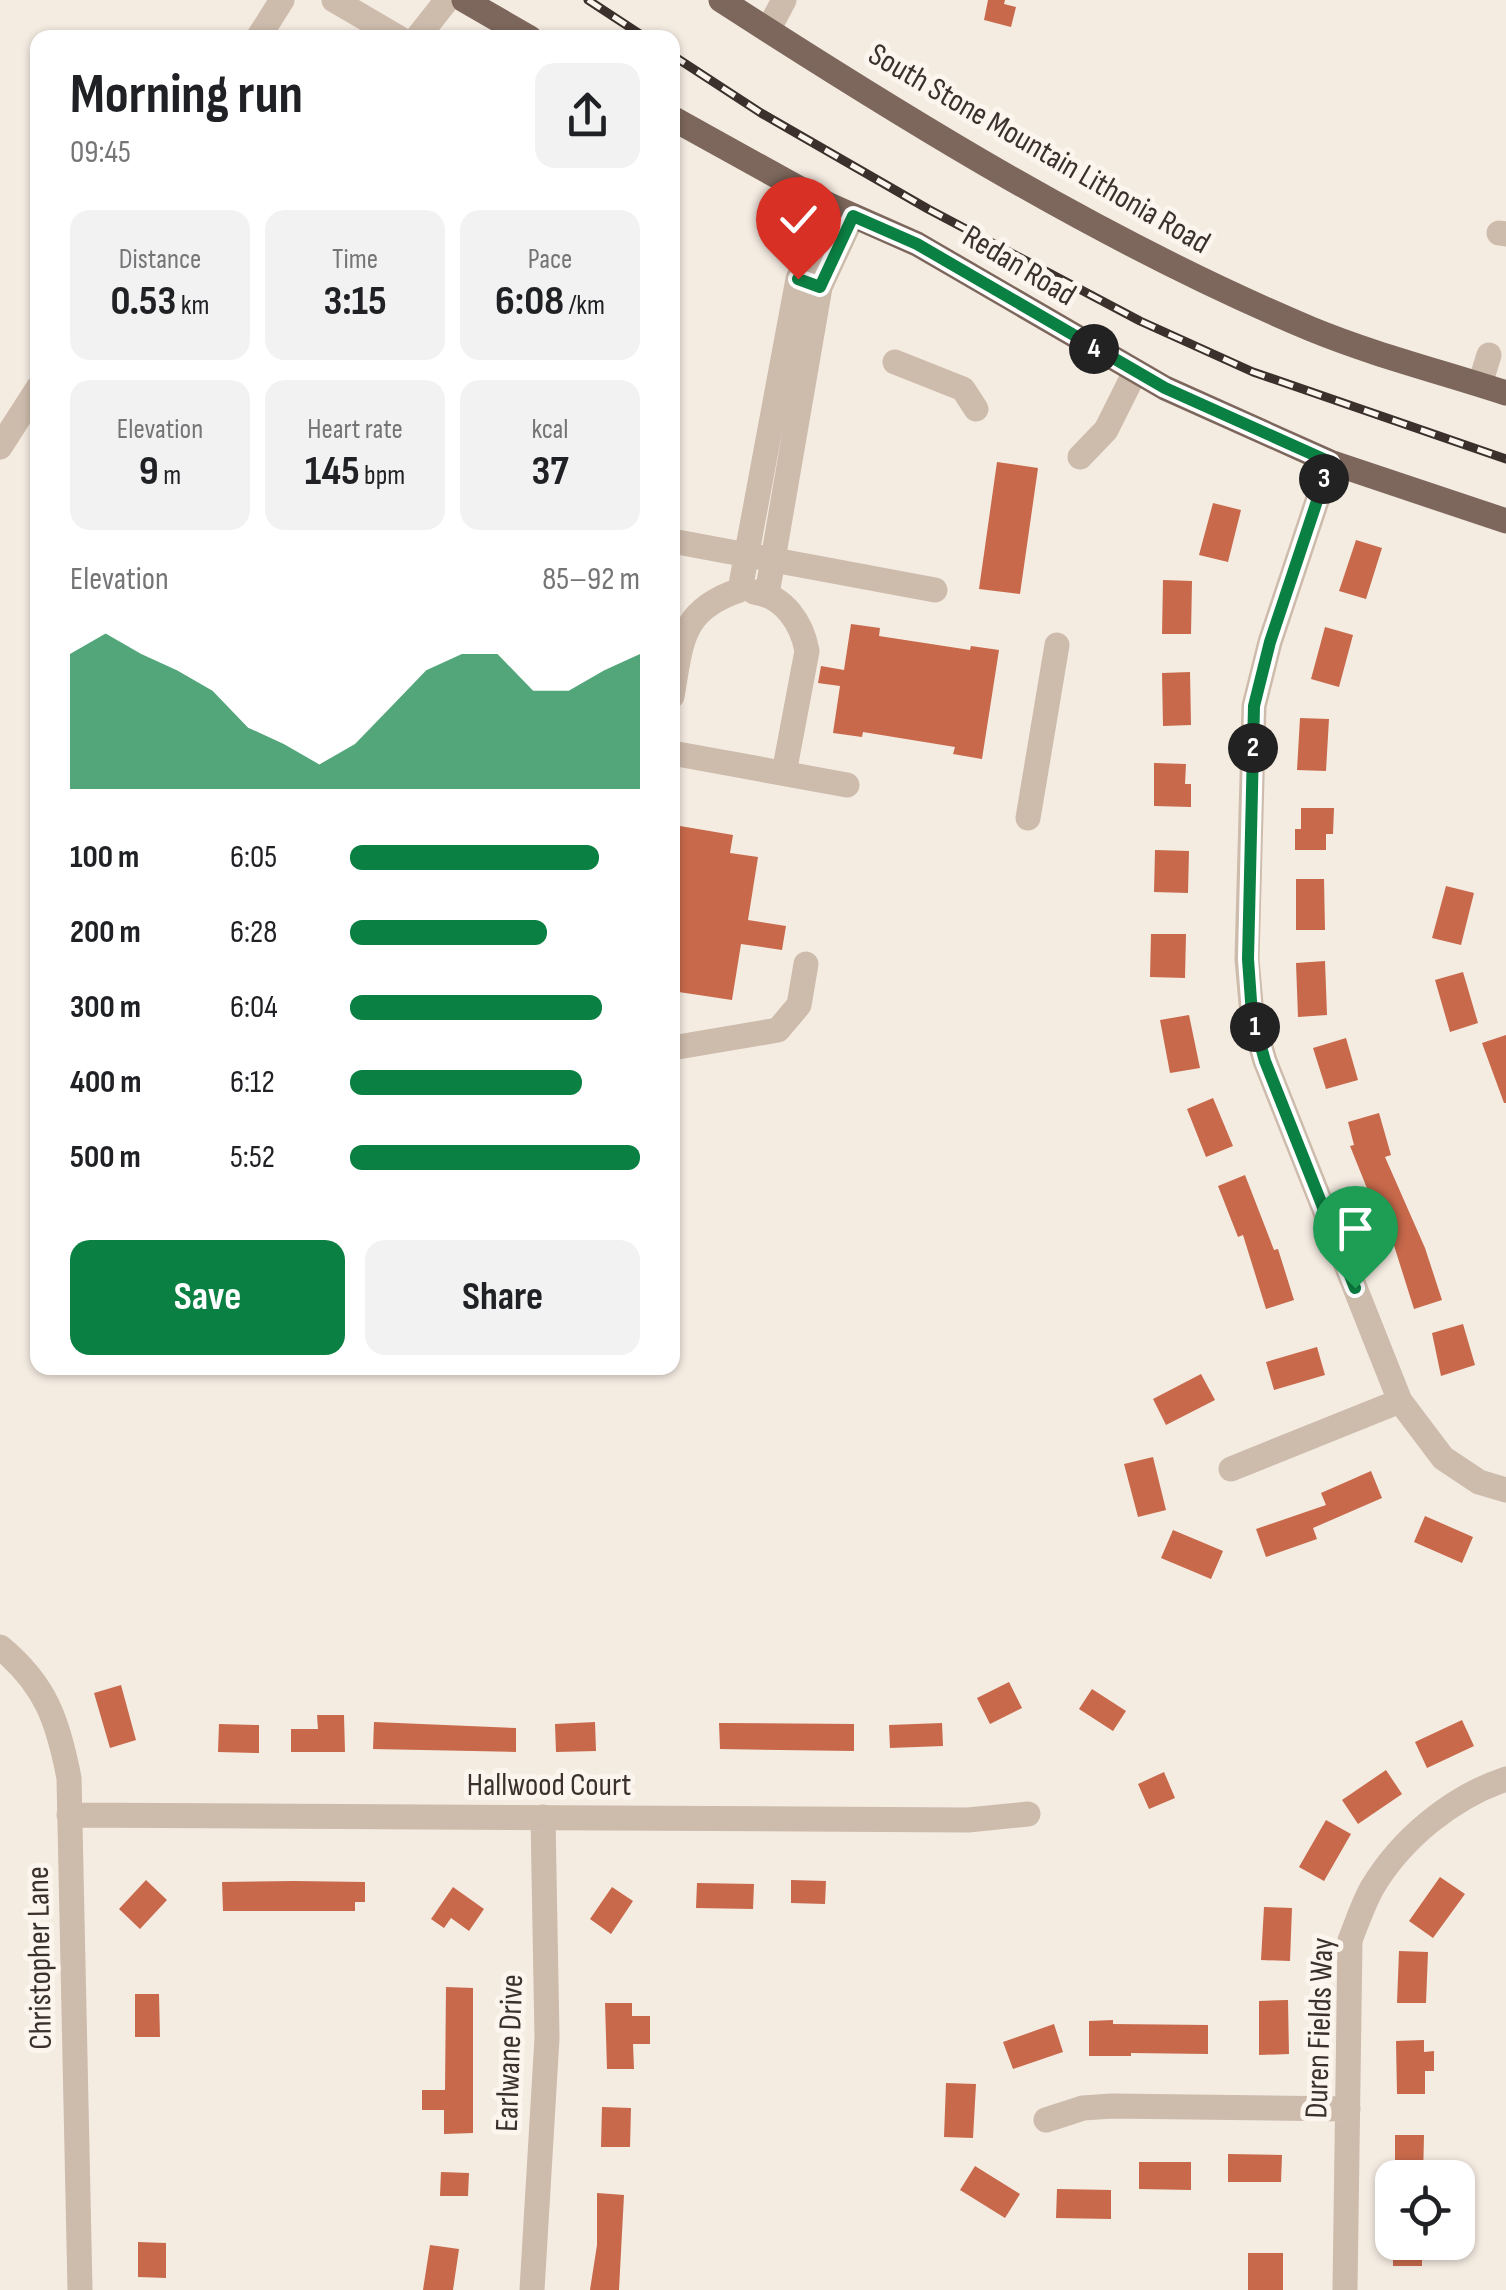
<!DOCTYPE html>
<html lang="en">
<head>
<meta charset="utf-8">
<style>
  :root { --surface:#fff; --page:#f2f2f2; --text:#202124; --muted:#757577; --accent:#0b8043 }
  body { margin:0; font-family:"Sofia Sans Condensed",sans-serif; background:var(--page); color:var(--text); height:100vh; display:flex; flex-direction:column; font-size:38px; white-space:nowrap }
  * { box-sizing:border-box; margin:0 }
  p { font-size:32px; color:var(--muted) }
  .icon { flex:none; width:55px; height:55px; fill:none; stroke:currentColor; stroke-width:2; stroke-linecap:round; stroke-linejoin:round }
  .map { position:relative; flex:1; overflow:hidden }
  .details { position:absolute; left:30px; top:30px; width:650px; height:1345px; display:flex; flex-direction:column; background:var(--surface); border-radius:20px; box-shadow:0 2px 8px #0004 }
  .details>* { flex:none }
  .fabs { position:absolute; left:1375px; top:2160px; display:grid; gap:20px }
  .fabs a { display:grid; place-items:center; width:100px; height:100px; border-radius:20px; background:var(--surface); box-shadow:0 2px 8px #0004; font-size:50px }
  .pin { position:absolute; display:grid; place-items:center; width:85px; height:85px; color:#fff; margin:-102px -42px; border-radius:50% 50% 50% 0; rotate:-45deg; box-shadow:0 0 10px #0007 }
  .pin .icon { rotate:45deg }
  .km { position:absolute; width:50px; height:50px; margin:-25px; border-radius:50%; background:#222; color:#fff; font-size:28px; line-height:50px; text-align:center }
  .round { display:grid; place-items:center; flex:none; width:105px; height:105px; border-radius:20px; background:var(--page) }
  .headline { display:flex; align-items:center; justify-content:space-between; height:170px; padding:0 40px }
  h1 { font-size:55px; font-weight:700; line-height:75px }
  .stats { display:grid; grid-template-columns:repeat(3,1fr); gap:15px; height:170px; padding:10px 40px }
  .stats div { display:grid; align-content:center; border-radius:20px; background:var(--page); text-align:center }
  .stats b { font-size:42px; font-weight:700 }
  .stats small { font-size:28px; font-weight:400 }
  .stats p { font-size:28px }
  .chart { height:280px; padding:20px 40px }
  .chart p { display:flex; justify-content:space-between }
  .chart svg { width:100%; height:180px; margin-top:10px; fill:var(--accent); opacity:.7 }
  .action { display:flex; gap:20px; margin-top:auto; padding:20px 40px }
  .action a { flex:1; height:115px; border-radius:20px; background:var(--accent); color:#fff; font-size:40px; font-weight:700; line-height:115px; text-align:center }
  .action a+a { background:var(--page); color:var(--text) }
  ul { padding:0 40px; list-style:none; font-size:32px }
  li { display:grid; grid-template-columns:160px 120px 1fr; align-items:center; height:75px }
  li i { height:25px; border-radius:12px; background:var(--accent) }
  .map>svg:first-child { display:block }
  .building { fill:#c8694b }
  .lines { fill:none; stroke-linecap:round; stroke-linejoin:round }
  .minor { stroke:#cdbbac; stroke-width:25 }
  .major { stroke:#7d675c; stroke-width:25 }
  .rail-casing { stroke:#3b302b; stroke-width:9 }
  .rail { stroke:#fbf5ee; stroke-width:5; stroke-dasharray:15; stroke-linecap:butt }
  .route-casing { stroke:#fff; stroke-width:20 }
  .route { stroke:#0b8043; stroke-width:12 }
  .labels { text-anchor:middle; dominant-baseline:central; stroke-width:10; stroke-linejoin:round; paint-order:stroke }
  .street-label { font-size:32px; fill:#3b302b; stroke:#fbf5ee }
</style>
</head>
<body>
<div class="map">
<svg width="1506" height="2290" viewBox="0 0 1506 2290">
  <rect width="100%" height="100%" fill="#f4ebe1"/>
  <path class="building" d="M 988,0 L 1005,0 L 1004,4 L 1016,7 L 1011,27 L 984,20 Z
    M 997,462 L 1038,468 L 1020,594 L 979,589 Z
    M 1213,503 L 1241,510 L 1228,562 L 1199,555 Z
    M 1356,540 L 1382,548 L 1366,599 L 1339,591 Z
    M 1163,580 L 1192,581 L 1191,634 L 1162,634 Z
    M 851,624 L 880,628 L 879,636 L 970,650 L 971,646 L 999,650 L 982,759 L 953,754 L 955,747 L 863,732 L 862,737 L 833,733 L 840,686 L 818,683 L 821,666 L 844,670 Z
    M 1325,627 L 1353,635 L 1339,687 L 1311,679 Z
    M 1190,672 L 1191,725 L 1163,726 L 1162,673 Z
    M 1300,718 L 1329,719 L 1326,771 L 1297,770 Z
    M 1154,763 L 1186,764 L 1185,784 L 1191,784 L 1191,807 L 1154,806 Z
    M 1301,808 L 1334,808 L 1333,834 L 1326,834 L 1326,850 L 1295,850 L 1295,829 L 1301,829 Z
    M 680,826 L 733,835 L 730,853 L 758,857 L 748,920 L 786,926 L 782,950 L 741,944 L 732,1000 L 672,991 L 672,841 L 677,842 Z
    M 1155,850 L 1189,851 L 1188,893 L 1154,892 Z
    M 1296,879 L 1324,879 L 1325,930 L 1296,930 Z
    M 1446,886 L 1474,893 L 1461,945 L 1432,938 Z
    M 1151,934 L 1186,934 L 1185,978 L 1150,977 Z
    M 1325,961 L 1327,1015 L 1298,1017 L 1296,963 Z
    M 1463,972 L 1478,1023 L 1450,1032 L 1435,980 Z
    M 1189,1015 L 1200,1068 L 1170,1073 L 1160,1020 Z
    M 1506,1035 L 1506,1103 L 1504,1103 L 1482,1043 Z
    M 1346,1038 L 1358,1080 L 1326,1089 L 1313,1048 Z
    M 1213,1098 L 1233,1146 L 1206,1157 L 1187,1109 Z
    M 1379,1113 L 1391,1155 L 1385,1157 L 1425,1248 L 1442,1300 L 1414,1309 L 1391,1236 L 1387,1238 L 1350,1146 L 1354,1145 L 1348,1122 Z
    M 1245,1175 L 1274,1250 L 1278,1249 L 1294,1300 L 1266,1309 L 1243,1235 L 1238,1237 L 1218,1186 Z
    M 1463,1324 L 1475,1365 L 1441,1376 L 1432,1333 Z
    M 1317,1347 L 1325,1375 L 1274,1390 L 1266,1362 Z
    M 1201,1374 L 1215,1400 L 1166,1425 L 1153,1399 Z
    M 1153,1457 L 1166,1510 L 1138,1517 L 1124,1464 Z
    M 1371,1471 L 1382,1498 L 1313,1528 L 1317,1539 L 1266,1557 L 1256,1529 L 1326,1505 L 1321,1493 Z
    M 1425,1516 L 1473,1537 L 1462,1563 L 1414,1542 Z
    M 1173,1530 L 1223,1551 L 1211,1579 L 1161,1558 Z
    M 1009,1682 L 1022,1708 L 990,1724 L 977,1698 Z
    M 121,1685 L 136,1740 L 110,1748 L 94,1693 Z
    M 1092,1689 L 1126,1711 L 1113,1731 L 1079,1709 Z
    M 317,1715 L 344,1715 L 345,1752 L 291,1752 L 291,1729 L 318,1729 Z
    M 1462,1720 L 1474,1746 L 1427,1768 L 1415,1742 Z
    M 374,1722 L 516,1728 L 516,1752 L 373,1749 Z
    M 595,1722 L 596,1751 L 556,1752 L 555,1724 Z
    M 719,1723 L 854,1724 L 854,1751 L 720,1749 Z
    M 942,1723 L 943,1746 L 890,1748 L 889,1725 Z
    M 219,1724 L 259,1725 L 259,1753 L 218,1752 Z
    M 1386,1770 L 1402,1794 L 1358,1824 L 1342,1800 Z
    M 1164,1772 L 1175,1798 L 1149,1809 L 1138,1784 Z
    M 1326,1820 L 1351,1834 L 1324,1881 L 1299,1867 Z
    M 1440,1877 L 1465,1894 L 1433,1938 L 1409,1921 Z
    M 146,1880 L 167,1900 L 140,1929 L 119,1909 Z
    M 791,1880 L 826,1881 L 825,1904 L 791,1903 Z
    M 294,1881 L 365,1882 L 365,1902 L 355,1902 L 355,1911 L 223,1911 L 222,1882 Z
    M 697,1883 L 754,1884 L 753,1909 L 696,1908 Z
    M 453,1887 L 484,1909 L 469,1931 L 451,1918 L 444,1928 L 431,1919 Z
    M 612,1887 L 633,1901 L 611,1934 L 590,1919 Z
    M 1264,1907 L 1292,1908 L 1290,1961 L 1261,1960 Z
    M 1399,1951 L 1428,1952 L 1426,2003 L 1397,2003 Z
    M 446,1987 L 473,1988 L 473,2133 L 444,2134 L 444,2110 L 422,2110 L 422,2090 L 445,2090 Z
    M 135,1994 L 159,1994 L 160,2037 L 135,2037 Z
    M 1288,2000 L 1289,2054 L 1259,2055 L 1259,2001 Z
    M 605,2003 L 632,2003 L 632,2016 L 650,2016 L 650,2044 L 633,2044 L 634,2069 L 607,2069 Z
    M 1113,2020 L 1113,2024 L 1208,2025 L 1208,2054 L 1131,2053 L 1131,2056 L 1089,2056 L 1089,2021 Z
    M 1054,2024 L 1063,2052 L 1013,2069 L 1003,2042 Z
    M 1424,2040 L 1424,2052 L 1434,2051 L 1434,2071 L 1425,2071 L 1425,2094 L 1397,2094 L 1396,2041 Z
    M 946,2083 L 976,2084 L 973,2138 L 944,2137 Z
    M 602,2107 L 631,2108 L 630,2147 L 601,2147 Z
    M 1395,2135 L 1424,2135 L 1423,2178 L 1395,2178 Z
    M 1228,2154 L 1282,2155 L 1281,2182 L 1228,2182 Z
    M 1139,2162 L 1191,2162 L 1191,2190 L 1139,2189 Z
    M 975,2166 L 1020,2194 L 1005,2218 L 960,2190 Z
    M 441,2172 L 469,2173 L 468,2196 L 440,2196 Z
    M 1057,2189 L 1111,2190 L 1111,2219 L 1056,2218 Z
    M 597,2193 L 624,2195 L 619,2290 L 590,2290 L 597,2245 Z
    M 138,2242 L 166,2243 L 166,2278 L 138,2277 Z
    M 1393,2242 L 1422,2242 L 1422,2266 L 1393,2266 Z
    M 430,2245 L 459,2249 L 453,2290 L 423,2290 Z
    M 1248,2253 L 1283,2253 L 1283,2290 L 1248,2290 Z"/>
  <g class="lines">
    <path class="minor" d="M 334,0 L 399,38
      M 768,30 L 784,0
      M 258,38 L 282,0
      M 417,38 L 447,0
      M 1499,233 L 1506,234
      M 895,362 L 963,389 L 976,409
      M 1480,384 L 1489,355
      M 0,447 L 38,388
      M 1080,457 L 1106,430 L 1135,372
      M 1330,462 L 1270,642 L 1254,706 L 1247,959 L 1252,1015 L 1265,1061 L 1400,1401 L 1443,1458 L 1479,1482 L 1506,1490
      M 672,541 L 935,590
      M 754,592 C 784,596 802,623 807,651 L 784,773
      M 767,594 L 820,287 L 853,216
      M 672,696 C 682,641 680,610 740,590 L 798,279 L 829,205
      M 672,753 L 847,785
      M 1028,818 L 1057,645
      M 672,1048 L 778,1030 L 799,1005 L 806,964
      M 1231,1469 L 1400,1401
      M 0,1647 C 46,1685 58,1721 69,1778 L 80,2290
      M 69,1815 L 968,1820 L 1028,1814
      M 1046,2120 L 1083,2108 L 1112,2106 L 1348,2109
      M 532,2290 L 547,2038 L 543,1817
      M 1345,2290 L 1350,1940 C 1357,1923 1363,1904 1372,1888 C 1401,1839 1452,1797 1506,1779"/>
    <path class="major" d="M 464,0 L 530,38
      M 721,0 C 910,122 1104,242 1311,329 C 1374,355 1442,372 1506,393
      M 672,118 L 829,205 L 917,244 L 1165,388 L 1330,462 L 1506,521"/>
    <g class="rail-casing">
      <path id="rail" d="M 588,0 L 646,38
        M 672,55 L 761,113 L 928,209 L 1140,321 L 1253,372 L 1506,459"/>
    </g>
    <use href="#rail" class="rail"/>
  </g>
  <g class="lines">
    <g class="route-casing">
      <path id="route" d="M 798,279 L 820,287 L 853,216 L 917,244 L 1165,388 L 1330,462 L 1270,642 L 1254,706 L 1248,959 L 1252,1015 L 1265,1061 L 1355,1288"/>
    </g>
    <use href="#route" class="route"/>
  </g>
  <g class="labels">
    <g class="street-label">
      <text transform="translate(1039 149) rotate(30)">South Stone Mountain Lithonia Road</text>
      <text transform="translate(1019 266) rotate(31)">Redan Road</text>
      <text x="549" y="1785">Hallwood Court</text>
      <text transform="translate(40 1958) rotate(-91)">Christopher Lane</text>
      <text transform="translate(1320 2028) rotate(-88)">Duren Fields Way</text>
      <text transform="translate(510 2053) rotate(-88)">Earlwane Drive</text>
    </g>
  </g>
</svg>
<div class="fabs">
<a><svg class="icon" aria-label="locate" viewBox="0 0 24 24"><circle cx="12" cy="12" r="6"/><path d="M12 2v4M12 18v4M2 12h4M18 12h4"/></svg></a>
</div>
<div class="pin" style="left:1355px;top:1288px;background:#1e9e55"><svg class="icon" aria-label="arrive" viewBox="0 0 24 24"><path d="M6 21V4h12l-3 4 3 4H6"/></svg></div>
<div class="pin" style="left:798px;top:279px;background:#d93025"><svg class="icon" aria-label="check" viewBox="0 0 24 24"><path d="M5 12l5 5 9-10"/></svg></div>
<b class="km" style="left:1255px;top:1027px">1</b>
<b class="km" style="left:1253px;top:748px">2</b>
<b class="km" style="left:1324px;top:479px">3</b>
<b class="km" style="left:1094px;top:349px">4</b>
<section class="details">
<div class="headline"><div><h1>Morning run</h1><p>09:45</p></div><a class="round"><svg class="icon" aria-label="share" viewBox="0 0 24 24"><path d="M12 15V3M7 8l5-5 5 5M5 13v7h14v-7"/></svg></a></div>
<div class="stats">
<div><p>Distance</p><b>0.53<small> km</small></b></div>
<div><p>Time</p><b>3:15</b></div>
<div><p>Pace</p><b>6:08<small> /km</small></b></div>
</div>
<div class="stats">
<div><p>Elevation</p><b>9<small> m</small></b></div>
<div><p>Heart rate</p><b>145<small> bpm</small></b></div>
<div><p>kcal</p><b>37</b></div>
</div>
<div class="chart"><p><span>Elevation</span>85–92 m</p>
<svg viewBox="0 0 160 44" preserveAspectRatio="none"><path d="M0 44V11L10 6L20 11L30 15L40 20L50 29L60 33L70 38L80 33L90 24L100 15L110 11L120 11L130 20L140 20L150 15L160 11V44z"/></svg>
</div>
<ul>
<li><b>100 m</b>6:05<i style="width:86%"></i></li>
<li><b>200 m</b>6:28<i style="width:68%"></i></li>
<li><b>300 m</b>6:04<i style="width:87%"></i></li>
<li><b>400 m</b>6:12<i style="width:80%"></i></li>
<li><b>500 m</b>5:52<i style="width:100%"></i></li>
</ul>
<div class="action"><a>Save</a><a>Share</a></div>
</section>
</div>
</body>
</html>
